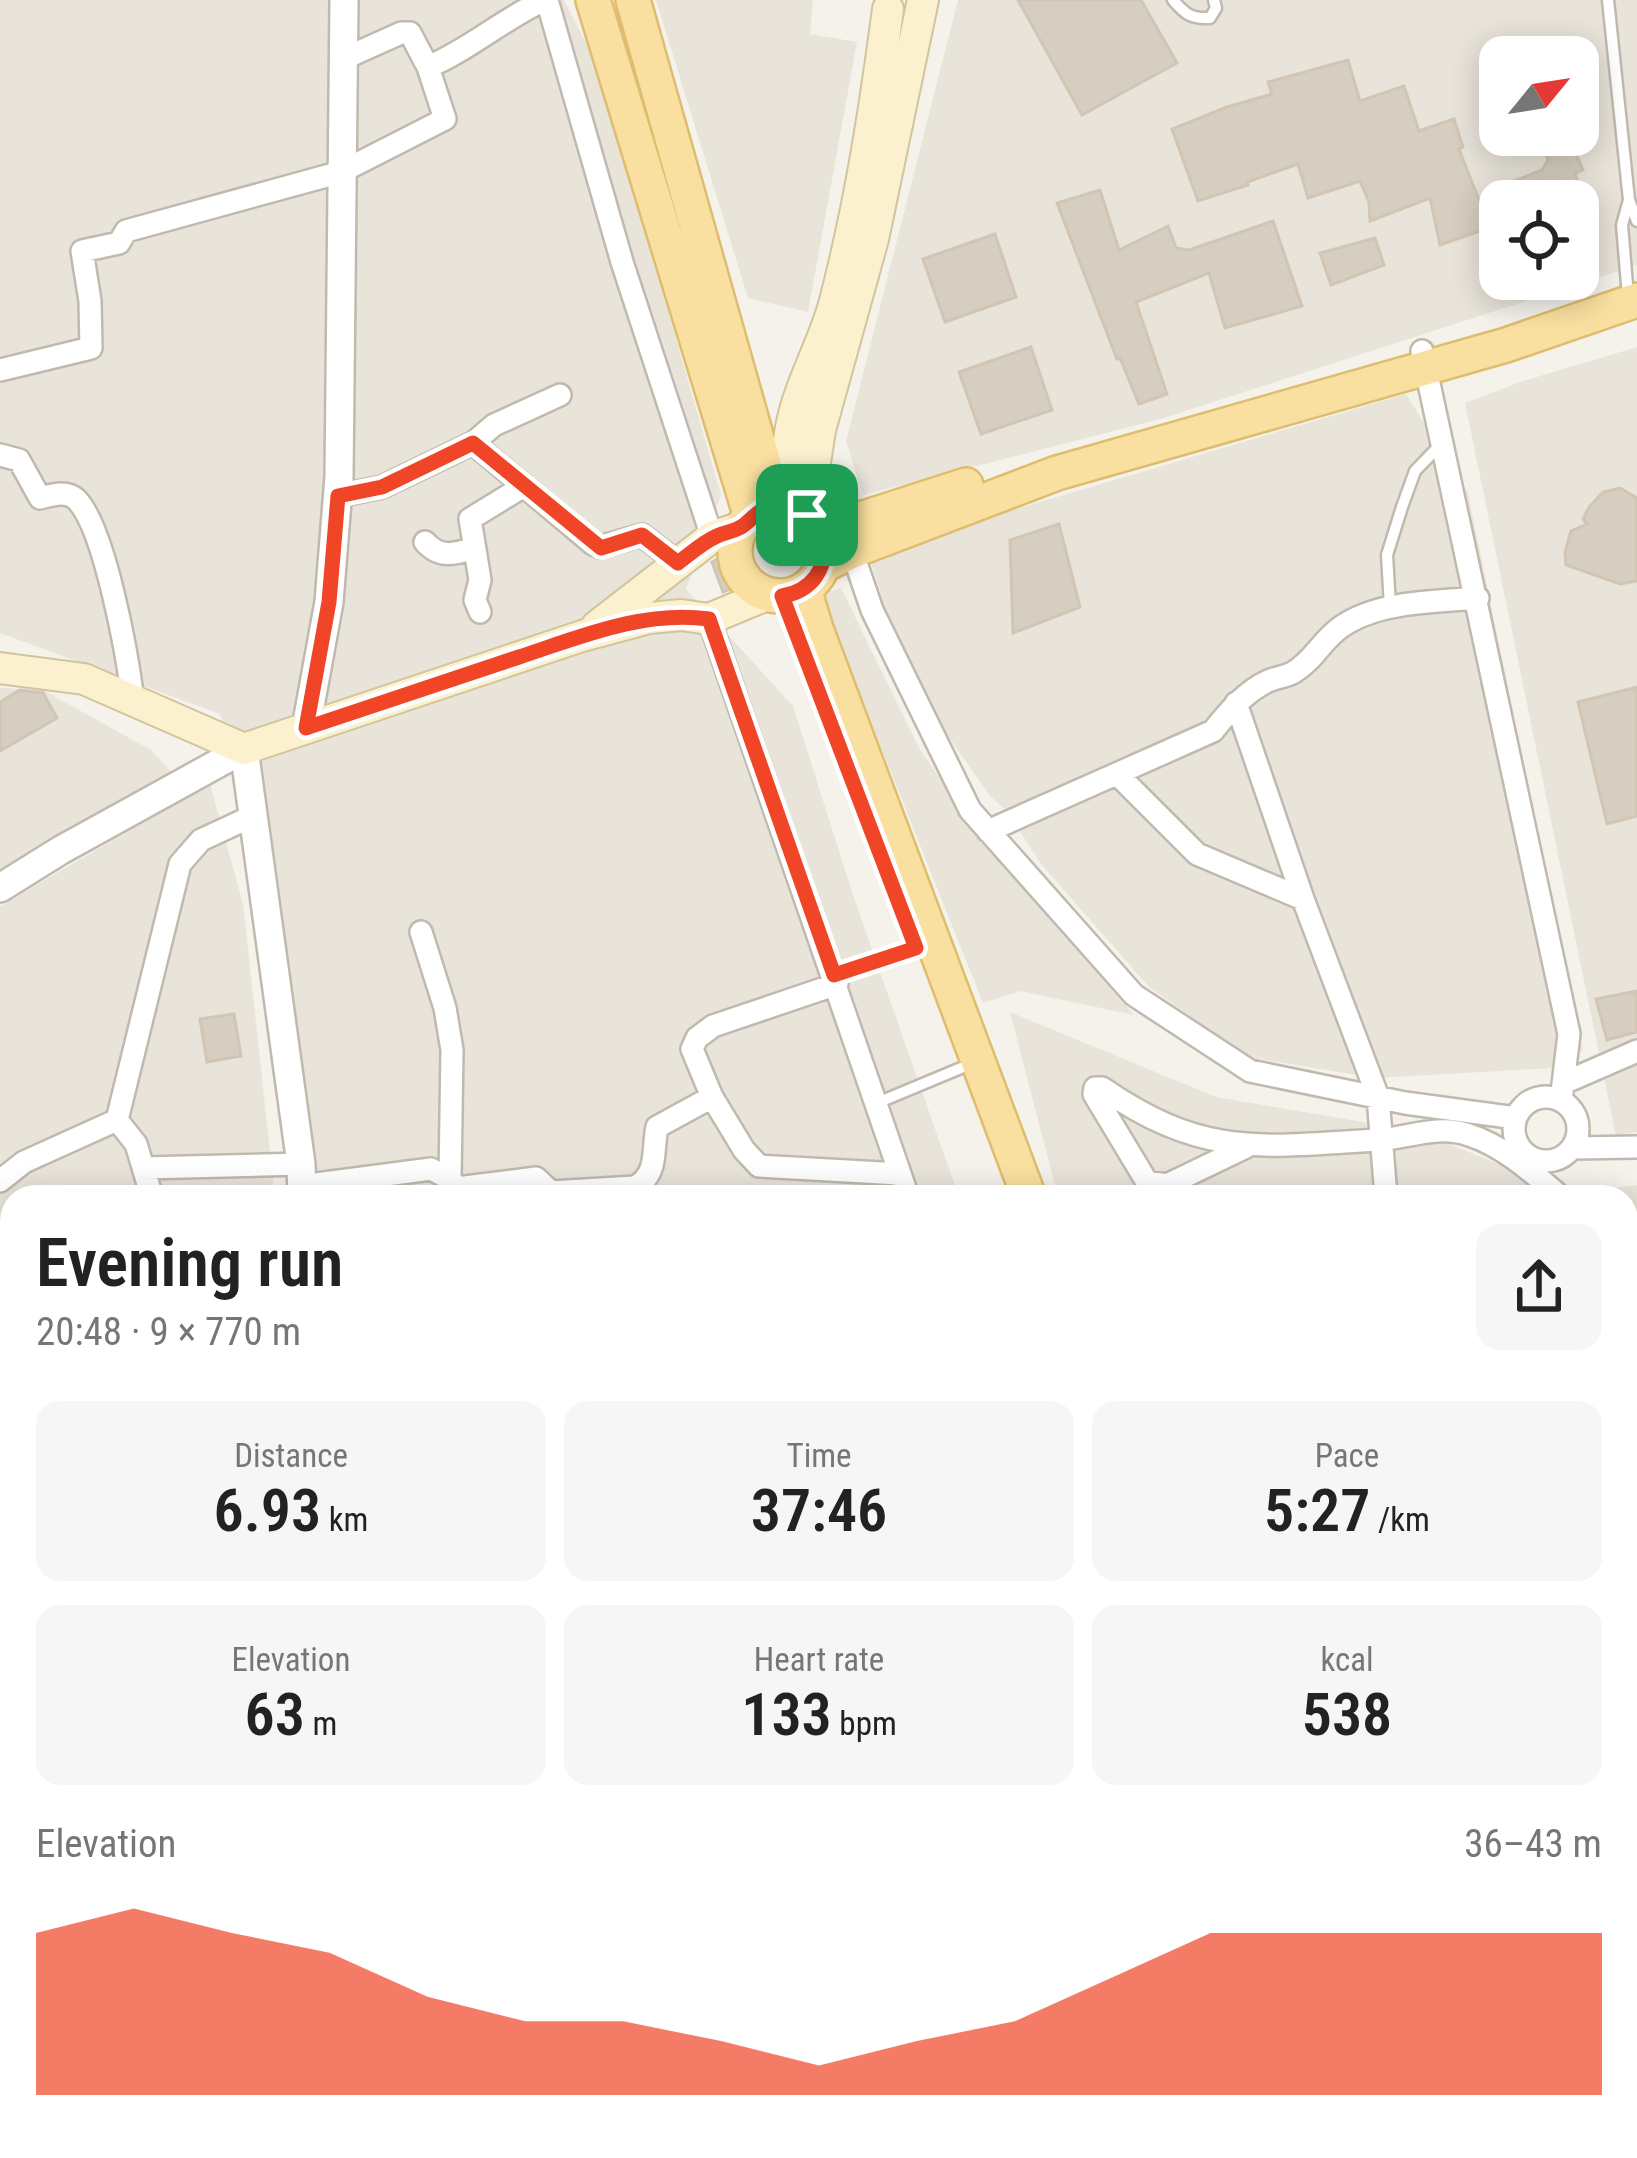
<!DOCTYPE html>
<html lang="en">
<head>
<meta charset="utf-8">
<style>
  :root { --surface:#fff; --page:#f6f6f6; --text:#222; --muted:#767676; --accent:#f04527 }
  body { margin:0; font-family:"Roboto Condensed",sans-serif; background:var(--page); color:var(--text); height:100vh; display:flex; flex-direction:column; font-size:45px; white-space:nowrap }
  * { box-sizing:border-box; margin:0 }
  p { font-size:39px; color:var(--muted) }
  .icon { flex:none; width:66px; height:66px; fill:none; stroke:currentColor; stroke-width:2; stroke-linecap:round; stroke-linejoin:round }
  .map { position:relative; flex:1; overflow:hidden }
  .sheet { position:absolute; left:0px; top:1185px; width:1638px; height:975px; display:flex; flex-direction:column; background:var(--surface); border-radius:36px 36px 0 0; box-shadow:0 6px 30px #0003 }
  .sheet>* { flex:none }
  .needle { width:78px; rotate:60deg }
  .tools { position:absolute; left:1479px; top:36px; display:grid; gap:24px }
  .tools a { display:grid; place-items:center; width:120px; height:120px; border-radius:24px; background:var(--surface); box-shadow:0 6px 30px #0003; font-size:60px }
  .pin { position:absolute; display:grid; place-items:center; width:102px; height:102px; color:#fff; margin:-51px; border-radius:24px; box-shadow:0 6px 18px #0006 }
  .round { display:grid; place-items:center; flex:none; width:126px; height:126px; border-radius:24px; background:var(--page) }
  .head { display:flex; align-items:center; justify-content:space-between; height:204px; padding:0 36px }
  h1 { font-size:66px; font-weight:600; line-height:90px }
  .figures { display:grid; grid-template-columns:repeat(3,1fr); gap:18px; height:204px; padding:12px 36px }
  .figures div { display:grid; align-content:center; border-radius:24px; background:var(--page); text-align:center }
  .figures b { font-size:60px; font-weight:600 }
  .figures small { font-size:33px; font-weight:400 }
  .figures p { font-size:33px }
  .chart { height:336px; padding:24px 36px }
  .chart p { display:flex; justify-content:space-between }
  .chart svg { width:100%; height:216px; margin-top:12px; fill:var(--accent); opacity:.7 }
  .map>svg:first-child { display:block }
  .residential { fill:#e9e4da; fill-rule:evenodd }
  .commercial { fill:#f5e9d9 }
  .building { fill:#d6cec1; stroke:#d1c6b5; stroke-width:3 }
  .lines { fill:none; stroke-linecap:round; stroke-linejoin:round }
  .service-casing { stroke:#c0baae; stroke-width:15 }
  .minor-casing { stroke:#c0baae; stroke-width:26 }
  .tertiary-casing { stroke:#c0baae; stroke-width:32 }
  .secondary-casing { stroke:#d2c59d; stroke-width:34 }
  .primary-casing { stroke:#dfbd6f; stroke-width:38 }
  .service { stroke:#fff; stroke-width:10 }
  .minor { stroke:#fff; stroke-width:21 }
  .tertiary { stroke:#fff; stroke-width:27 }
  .secondary { stroke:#fcf1ce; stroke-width:30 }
  .primary { stroke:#fae0a0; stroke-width:33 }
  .route-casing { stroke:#fff; stroke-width:24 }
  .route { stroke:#f04527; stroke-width:15 }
</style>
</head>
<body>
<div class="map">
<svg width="1637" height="2158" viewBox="0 0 1637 2158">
  <rect width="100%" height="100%" fill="#f5f2ec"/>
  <path class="residential" d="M 0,0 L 564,0 L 597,64 L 721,495 L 686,589 L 793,706 L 853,895 L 959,1197 L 315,1197 L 315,1167 L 241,770 L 220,714 L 0,633 Z
    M 656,0 L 813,0 L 810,34 L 857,42 L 808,312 L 748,298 Z
    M 958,0 L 1637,0 L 1637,265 L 1161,419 L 863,495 L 846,441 ZM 1500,57 L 1578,57 L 1578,135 L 1500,135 ZM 1500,201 L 1578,201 L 1578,279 L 1500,279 Z
    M 1637,347 L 1637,1132 L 1616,1136 L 1465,403 L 1523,381 Z
    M 1406,394 L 1468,493 L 1583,1051 L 1555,1068 L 1375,1078 L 1248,1057 L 1149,987 L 1041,864 L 1007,811 L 990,796 L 939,723 L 894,638 L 870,559 L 1002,513 Z
    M 841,588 L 920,750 L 980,834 L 1134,1015 L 1020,991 L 983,1003 L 820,594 Z
    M 0,688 L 43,690 L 151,750 L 171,772 L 0,881 Z
    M 210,784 L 243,904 L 275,1197 L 12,1197 L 12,2148 L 460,2148 L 404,2158 L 0,2158 L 0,906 Z
    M 1010,1012 L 1216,1097 L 1417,1131 L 1573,1194 L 1637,1185 L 1637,1732 L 1626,1737 L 1626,1197 L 1058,1197 Z
    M 1626,1982 L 1637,1982 L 1637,2158 L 1577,2158 L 1575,2148 L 1626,2148 Z
    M 572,2148 L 806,2148 L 811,2158 L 509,2158 Z
    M 928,2148 L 1468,2148 L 1470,2158 L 929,2158 Z"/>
  <path class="commercial" d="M 1637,1791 L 1637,1946 L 1626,1939 L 1626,1796 Z"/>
  <path class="building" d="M 1018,0 L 1141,0 L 1177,63 L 1082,115 Z
    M 1348,60 L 1360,101 L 1404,86 L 1419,131 L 1454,119 L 1463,147 L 1459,149 L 1479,200 L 1486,197 L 1494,226 L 1440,245 L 1430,198 L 1370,221 L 1369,202 L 1360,181 L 1308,198 L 1298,164 L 1247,182 L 1248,185 L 1198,201 L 1172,129 L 1227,107 L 1272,94 L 1268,82 Z
    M 1540,135 L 1567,135 L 1583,170 L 1575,173 L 1580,190 L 1545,201 L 1517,201 L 1507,184 L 1542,170 L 1548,160 Z
    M 1100,190 L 1119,250 L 1168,226 L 1176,248 L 1189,250 L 1273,221 L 1302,306 L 1225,328 L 1209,273 L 1136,302 L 1167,394 L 1139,404 L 1120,358 L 1117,359 L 1057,203 Z
    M 995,234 L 1016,297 L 945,322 L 923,259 Z
    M 1375,238 L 1384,265 L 1331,285 L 1320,253 Z
    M 1031,347 L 1052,410 L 981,434 L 959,372 Z
    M 1620,488 L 1637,498 L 1637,581 L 1620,584 L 1566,565 L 1565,552 L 1571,531 L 1587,524 L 1583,519 L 1589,507 L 1603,492 Z
    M 1059,524 L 1080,607 L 1013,633 L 1010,540 Z
    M 729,553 L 741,585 L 723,592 L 712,562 Z
    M 1637,687 L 1637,816 L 1607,824 L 1578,702 Z
    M 20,690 L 43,693 L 57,718 L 0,751 L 0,702 Z
    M 1637,991 L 1637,1032 L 1607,1040 L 1596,999 Z
    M 234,1014 L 241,1056 L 207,1062 L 200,1019 Z"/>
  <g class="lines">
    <g class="service-casing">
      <path id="service" d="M 1173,0 C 1185,14 1191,19 1210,18 L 1216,8 L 1214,0
        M 1608,0 L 1629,200 L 1637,221
        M 1627,285 L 1622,225 L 1629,200
        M 1390,606 L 1387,555 L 1402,507 L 1415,471 L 1443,442
        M 834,975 L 916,948
        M 877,1103 L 961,1068"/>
    </g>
    <g class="minor-casing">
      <path id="minor" d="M 547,0 L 622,262 L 712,537
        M 428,67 C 470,49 502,20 544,0
        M 1422,351 L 1569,1034 L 1561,1101
        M 0,370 L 91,348 L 90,301 L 82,251 L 119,243 L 126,231 L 341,172 L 445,119 L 428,67 L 410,33 L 401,33 L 343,59
        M 473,443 L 494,425 L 560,395
        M 0,455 L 19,460 L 40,498 C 52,495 66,490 76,499 C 105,527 128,659 133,701
        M 338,496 L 382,487 L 473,443 L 593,544 L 600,547 L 642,535 L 678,563
        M 425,542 C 440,559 455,554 474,548
        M 852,551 L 872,610 L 970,810 L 1134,995 L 1250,1071 L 1405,1103 L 1516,1118
        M 480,612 L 475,600 L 480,580 L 470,519 L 524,486
        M 709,619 L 908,1197
        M 1236,703 L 1303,899 L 1378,1097 L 1386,1197
        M 1117,774 L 1197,854 L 1303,899
        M 988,831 L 1213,731 C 1228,712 1245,692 1268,681 C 1277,677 1286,677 1294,672 C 1314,660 1322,640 1341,627 C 1378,601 1435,602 1478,598
        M 421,932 L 445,1008 L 452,1050 L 450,1179
        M 1566,1082 L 1637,1051
        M 712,1097 L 744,1150 L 759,1166 L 900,1174
        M1514 1129a32 32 0 1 1 64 0a32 32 0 1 1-64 0Z
        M 1246,1147 L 1167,1185 L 1147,1182 L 1094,1094 L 1095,1088 L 1102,1088 C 1203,1158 1262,1147 1377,1140 C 1408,1138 1438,1124 1469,1135 C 1504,1146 1534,1174 1561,1197
        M 1573,1148 L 1637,1147
        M 144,1168 L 301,1164
        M 0,1181 L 24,1162 L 117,1120
        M 301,1186 L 431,1169 L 450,1179 L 457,1188 L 536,1178 L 551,1192 L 635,1187 C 659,1174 652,1150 657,1127 L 712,1097 L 692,1049 L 697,1038 L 713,1026 L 837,984
        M 152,1197 L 136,1144 L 117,1120 L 180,864 L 201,840 L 255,815
        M 1626,1237 L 1637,1228
        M 1626,1357 L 1637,1353
        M 0,1369 L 12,1390
        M 0,1734 L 12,1769
        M 1626,1764 L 1637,1759
        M 0,1818 L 12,1814
        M 0,1977 L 12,1975
        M 389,2148 L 391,2158
        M 1147,2148 L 1152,2158
        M 1460,2148 L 1463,2158
        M 453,2158 L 508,2148
        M 565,2158 L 566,2148
        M 920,2158 L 924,2148"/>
    </g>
    <g class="tertiary-casing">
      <path id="tertiary" d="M 306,728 L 329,602 L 339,477 L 344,0
        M 0,888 L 61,850 L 244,749 L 301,1164 L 302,1197
        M 1626,1956 L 1637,1959
        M 813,2148 L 817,2158"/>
    </g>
    <g class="secondary-casing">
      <path id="secondary" d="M 786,506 C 786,475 786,445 794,414 C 804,375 825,340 835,301 C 860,205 875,108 888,9
        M 807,515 L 820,430 L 873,239 L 923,0
        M 597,626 L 712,537 L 742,527
        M 0,668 L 84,679 L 244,749 L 582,636 L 649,618 L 681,615 L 709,619 L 769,594"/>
    </g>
    <g class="primary-casing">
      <path id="primary" d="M 593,0 L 751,517
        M 633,0 L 776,506
        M735 551a45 45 0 1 1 90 0a45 45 0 1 1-90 0Z
        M 818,526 L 848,523 L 966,485
        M 822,566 L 852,551 L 1057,473 L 1506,345 L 1637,300
        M 804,589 L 816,629 L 1029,1197
        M 1527,2148 L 1529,2158
        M 1557,2148 L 1559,2158"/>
    </g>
    <use href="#service" class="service"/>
    <use href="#minor" class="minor"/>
    <use href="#tertiary" class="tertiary"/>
    <use href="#secondary" class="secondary"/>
    <use href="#primary" class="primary"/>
  </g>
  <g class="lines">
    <g class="route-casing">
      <path id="route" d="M 473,443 L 601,548 L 642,535 L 678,563 C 690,554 703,542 717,536 C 725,532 737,531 744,525 C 754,517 760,508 775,506 C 833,499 845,586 782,596 L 916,948 L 834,975 L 709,619 C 644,610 580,637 519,657 C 448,680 377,704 306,728 L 329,602 L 338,496 L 382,487 Z"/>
    </g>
    <use href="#route" class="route"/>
  </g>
</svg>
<div class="tools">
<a><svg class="needle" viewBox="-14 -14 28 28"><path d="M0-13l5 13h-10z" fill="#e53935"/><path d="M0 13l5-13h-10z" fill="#767676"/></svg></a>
<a><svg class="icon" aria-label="locate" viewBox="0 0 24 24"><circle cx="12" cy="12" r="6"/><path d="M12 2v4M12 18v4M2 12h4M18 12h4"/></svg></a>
</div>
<div class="pin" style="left:807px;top:515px;background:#1e9e55"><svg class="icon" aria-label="arrive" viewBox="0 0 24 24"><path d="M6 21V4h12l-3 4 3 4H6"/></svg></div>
<section class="sheet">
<div class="head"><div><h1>Evening run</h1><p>20:48 · 9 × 770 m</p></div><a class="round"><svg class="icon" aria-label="share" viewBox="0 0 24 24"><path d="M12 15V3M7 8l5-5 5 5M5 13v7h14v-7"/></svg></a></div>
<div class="figures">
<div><p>Distance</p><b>6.93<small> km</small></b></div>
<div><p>Time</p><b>37:46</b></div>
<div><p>Pace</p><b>5:27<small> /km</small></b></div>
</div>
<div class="figures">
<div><p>Elevation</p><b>63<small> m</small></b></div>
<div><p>Heart rate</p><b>133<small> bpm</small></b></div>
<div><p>kcal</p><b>538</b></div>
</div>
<div class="chart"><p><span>Elevation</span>36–43 m</p>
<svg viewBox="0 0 160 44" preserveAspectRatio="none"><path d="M0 44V11L10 6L20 11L30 15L40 24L50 29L60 29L70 33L80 38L90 33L100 29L110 20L120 11L130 11L140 11L150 11L160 11V44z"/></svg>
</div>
</section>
</div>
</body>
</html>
